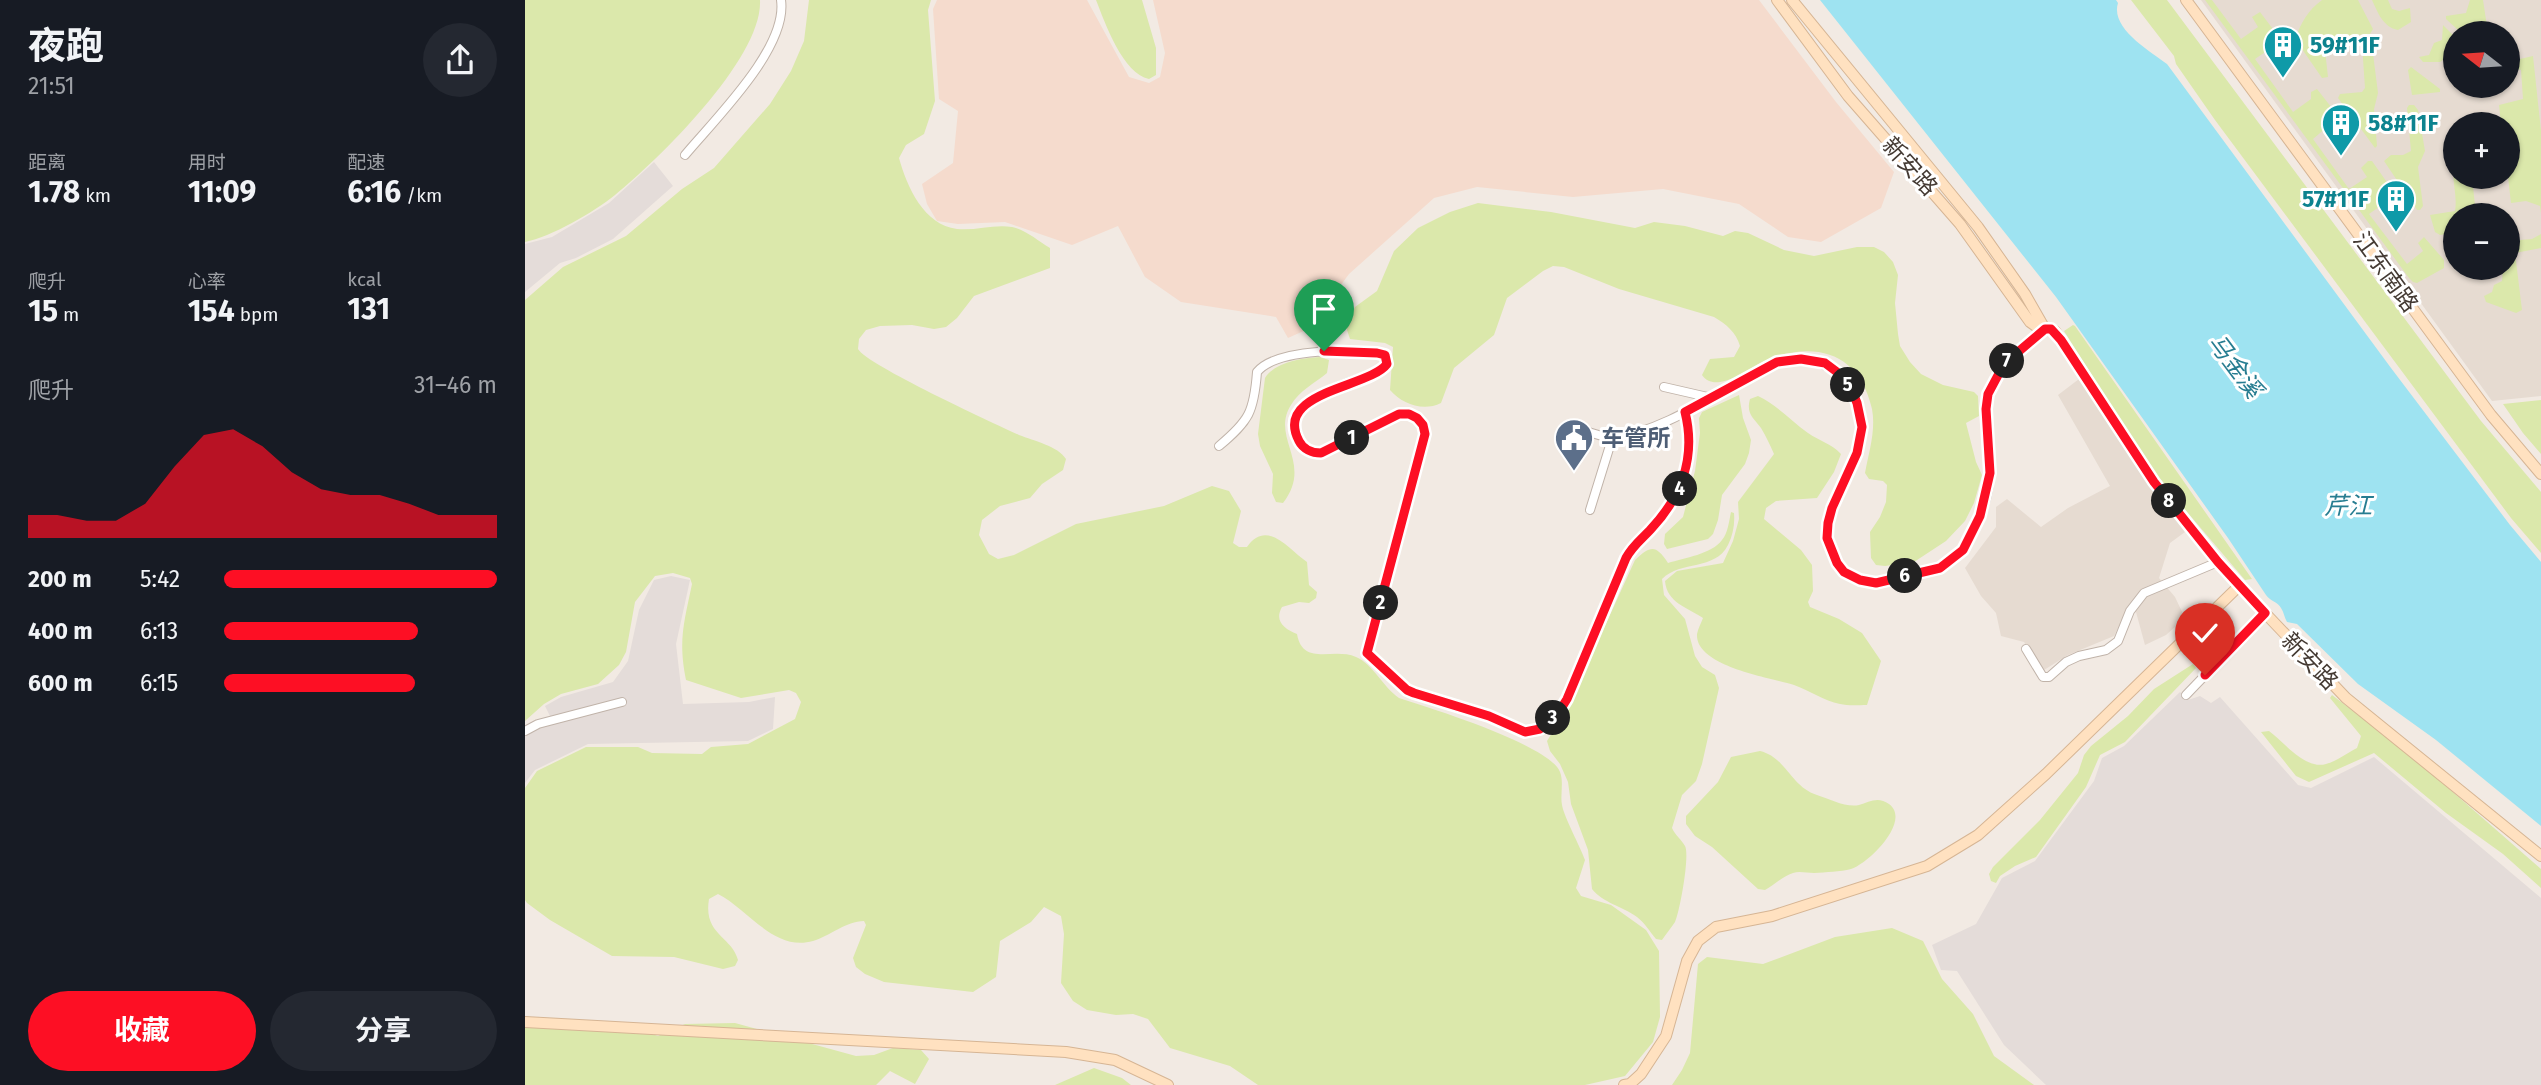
<!DOCTYPE html>
<html lang="zh">
<head>
<meta charset="utf-8">
<style>
  :root { --surface:#171b24; --page:#242831; --text:#f1f3f6; --muted:#9ea1a6; --accent:#fd0f24 }
  body { margin:0; font-family:"Fira Sans","Noto Sans SC",sans-serif; background:var(--page); color:var(--text); height:100vh; display:flex; flex-direction:column; font-size:26px; white-space:nowrap }
  * { box-sizing:border-box; margin:0 }
  p { font-size:23px; color:var(--muted) }
  .icon { flex:none; width:38px; height:38px; fill:none; stroke:currentColor; stroke-width:2; stroke-linecap:round; stroke-linejoin:round }
  .map { position:relative; flex:1; overflow:hidden }
  .sheet { display:flex; flex-direction:column; background:var(--surface); width:525px }
  .sheet>* { flex:none }
  .needle { width:46px; rotate:287deg }
  .buttons { position:absolute; left:1918px; top:21px; display:grid; gap:14px }
  .buttons a { display:grid; place-items:center; width:77px; height:77px; border-radius:50%; background:var(--surface); box-shadow:0 2px 5px #0004; font-size:35px }
  .pin { position:absolute; display:grid; place-items:center; width:60px; height:60px; color:#fff; margin:-72px -30px; border-radius:50% 50% 50% 0; rotate:-45deg; box-shadow:0 0 7px #0007 }
  .pin .icon { rotate:45deg }
  .km { position:absolute; width:35px; height:35px; margin:-18px; border-radius:50%; background:#222; color:#fff; font-size:19px; line-height:35px; text-align:center }
  .round { display:grid; place-items:center; flex:none; width:74px; height:74px; border-radius:37px; background:var(--page) }
  .headline { display:flex; align-items:center; justify-content:space-between; height:119px; padding:0 28px }
  h1 { font-size:38px; font-weight:700; line-height:52px }
  .stats { display:grid; grid-template-columns:repeat(3,1fr); gap:10px; height:119px; padding:7px 28px }
  .stats div { display:grid; align-content:center }
  .stats b { font-size:30px; font-weight:700 }
  .stats small { font-size:19px; font-weight:400 }
  .stats p { font-size:19px }
  .chart { height:196px; padding:14px 28px }
  .chart p { display:flex; justify-content:space-between }
  .chart svg { width:100%; height:126px; margin-top:7px; fill:var(--accent); opacity:.7 }
  .cta { display:flex; gap:14px; margin-top:auto; padding:14px 28px }
  .cta a { flex:1; height:80px; border-radius:42px; background:var(--accent); color:#fff; font-size:28px; font-weight:700; line-height:80px; text-align:center }
  .cta a+a { background:var(--page); color:var(--text) }
  ul { padding:0 28px; list-style:none; font-size:23px }
  li { display:grid; grid-template-columns:112px 84px 1fr; align-items:center; height:52px }
  li i { height:18px; border-radius:9px; background:var(--accent) }
  main { display:flex; flex:1; min-height:0 }
  .map>svg:first-child { display:block }
  .residential { fill:#e6dbd1; fill-rule:evenodd }
  .commercial { fill:#f5dbcd }
  .industrial { fill:#e4dcd9 }
  .green { fill:#dbe8ab }
  .water { fill:#9ee3f1 }
  .lines { fill:none; stroke-linecap:round; stroke-linejoin:round }
  .street-casing { stroke:#c0b3a9; stroke-width:10 }
  .secondary-casing { stroke:#d6b594; stroke-width:12 }
  .street { stroke:#fff; stroke-width:8 }
  .secondary { stroke:#ffe1c0; stroke-width:10 }
  .route-casing { stroke:#fff; stroke-width:14 }
  .route { stroke:#fd0f24; stroke-width:9 }
  .labels { text-anchor:middle; dominant-baseline:central; stroke-width:6; stroke-linejoin:round; paint-order:stroke }
  .culture-label { font-size:23px; font-weight:bold; fill:#0d838f; stroke:#fff; text-anchor:start }
  .street-label { font-size:23px; fill:#443a33; stroke:#fff }
  .service-label { font-size:23px; font-weight:bold; fill:#4e5e75; stroke:#fff; text-anchor:start }
  .water-label { font-size:24px; font-style:italic; fill:#277d91; stroke:#fff }
</style>
</head>
<body>
<main>
<section class="sheet">
<div class="headline"><div><h1>夜跑</h1><p>21:51</p></div><a class="round"><svg class="icon" aria-label="share" viewBox="0 0 24 24"><path d="M12 15V3M7 8l5-5 5 5M5 13v7h14v-7"/></svg></a></div>
<div class="stats">
<div><p>距离</p><b>1.78<small> km</small></b></div>
<div><p>用时</p><b>11:09</b></div>
<div><p>配速</p><b>6:16<small> /km</small></b></div>
</div>
<div class="stats">
<div><p>爬升</p><b>15<small> m</small></b></div>
<div><p>心率</p><b>154<small> bpm</small></b></div>
<div><p>kcal</p><b>131</b></div>
</div>
<div class="chart"><p><span>爬升</span>31–46 m</p>
<svg viewBox="0 0 160 44" preserveAspectRatio="none"><path d="M0 44V36L10 36L20 38L30 38L40 32L50 19L60 8L70 6L80 12L90 21L100 27L110 29L120 29L130 32L140 36L150 36L160 36V44z"/></svg>
</div>
<ul>
<li><b>200 m</b>5:42<i style="width:100%"></i></li>
<li><b>400 m</b>6:13<i style="width:71%"></i></li>
<li><b>600 m</b>6:15<i style="width:70%"></i></li>
</ul>
<div class="cta"><a>收藏</a><a>分享</a></div>
</section>
<div class="map">
<svg width="2016" height="1085" viewBox="0 0 2016 1085">
  <rect width="100%" height="100%" fill="#f2eae3"/>
  <path class="residential" d="M 1676,0 L 2016,0 L 2016,396 L 1967,401 ZM 1930,33 L 1983,33 L 1983,86 L 1930,86 ZM 1930,124 L 1983,124 L 1983,177 L 1930,177 ZM 1930,215 L 1983,215 L 1983,268 L 1930,268 Z
    M 1554,379 L 1660,532 L 1645,543 L 1634,578 L 1650,597 L 1660,618 L 1641,635 L 1620,645 L 1611,612 L 1599,616 L 1589,636 L 1543,655 L 1519,670 L 1499,642 L 1476,636 L 1471,613 L 1456,596 L 1440,568 L 1471,527 L 1471,507 L 1482,499 L 1516,527 L 1543,508 L 1585,486 L 1533,395 Z"/>
  <path class="commercial" d="M 412,0 L 562,0 L 604,77 L 624,83 L 635,77 L 640,53 L 628,0 L 1234,0 L 1311,102 L 1369,172 L 1356,208 L 1296,242 L 1263,237 L 1214,204 L 1138,189 L 1048,197 L 952,187 L 909,198 L 824,274 L 783,329 L 763,338 L 751,317 L 656,302 L 620,277 L 593,226 L 547,245 L 480,222 L 433,224 L 412,221 L 402,204 L 397,184 L 428,163 L 433,111 L 414,99 L 408,9 Z"/>
  <path class="industrial" d="M 129,162 L 148,186 L 88,239 L 51,258 L 35,263 L 0,292 L 0,244 L 27,237 L 84,203 Z
    M 146,576 L 165,580 L 151,644 L 158,704 L 224,702 L 250,697 L 248,729 L 223,741 L 63,744 L 10,770 L 0,783 L 0,733 L 26,718 L 20,706 L 36,697 L 88,682 L 103,661 L 114,610 L 129,580 Z
    M 1655,692 L 1663,700 L 1675,696 L 1686,703 L 1695,697 L 1773,785 L 1786,788 L 1849,757 L 2016,898 L 2016,1085 L 1521,1085 L 1479,1045 L 1432,971 L 1416,970 L 1407,945 L 1451,924 L 1477,878 L 1510,861 L 1569,781 L 1577,758 L 1599,746 Z"/>
  <path class="green" d="M 0,0 L 235,0 C 238,58 134,159 90,195 C 69,212 26,237 0,242 Z
    M 284,0 L 406,0 L 403,10 L 410,101 L 399,134 L 381,145 L 374,158 C 382,187 399,225 432,229 C 450,231 469,224 487,227 C 501,230 513,241 525,248 L 525,268 L 449,296 L 432,318 L 421,327 L 409,329 L 387,325 L 355,326 L 341,330 L 334,339 L 333,349 C 342,365 470,424 494,435 C 509,441 533,446 541,459 L 538,470 L 517,484 L 505,498 L 475,506 L 457,520 L 454,535 L 464,554 L 473,559 L 489,555 L 551,524 L 639,506 L 687,486 L 704,491 L 716,511 L 708,543 L 714,547 L 722,547 C 742,518 764,550 782,562 L 784,585 L 792,592 L 791,598 L 784,603 L 774,602 L 757,607 C 749,621 759,629 772,634 C 778,667 808,647 831,657 C 848,664 858,687 874,698 C 905,708 1025,745 1035,772 C 1039,782 1035,795 1037,805 C 1039,817 1055,846 1060,860 L 1051,888 L 1056,896 L 1086,905 L 1121,930 L 1134,951 L 1135,1017 L 1128,1042 L 1100,1076 L 1060,1085 L 733,1085 L 705,1066 L 645,1048 L 623,1019 L 608,1014 L 591,1015 L 562,1010 L 548,1001 L 536,983 L 539,934 L 536,916 L 519,907 L 506,922 L 475,941 L 471,977 L 448,992 L 359,982 L 340,974 L 331,967 L 328,958 L 341,925 L 339,921 C 321,921 305,936 288,941 C 249,952 223,909 193,894 L 184,899 C 178,935 207,936 213,960 L 210,966 L 198,969 L 149,957 L 87,956 L 25,920 L 2,903 L 0,900 L 0,788 L 12,771 L 61,747 L 113,747 L 127,753 L 177,754 L 186,747 L 223,744 L 270,719 L 276,702 L 271,693 L 264,690 L 216,698 L 161,680 C 153,640 159,623 167,584 L 165,578 L 148,573 L 130,576 L 110,602 L 101,652 L 94,665 L 73,684 L 36,694 L 19,704 L 0,721 L 0,300 L 38,267 L 101,236 L 157,189 L 189,168 L 245,104 L 266,71 L 279,41 Z
    M 571,0 L 617,0 L 631,48 L 631,75 L 624,79 C 598,74 580,23 571,0 Z
    M 1606,0 L 1642,0 L 1956,421 L 2016,492 L 2016,553 L 1986,518 L 1690,120 L 1651,64 L 1649,56 Z
    M 1680,0 L 1687,0 L 1716,39 L 1733,27 L 1727,17 L 1735,12 L 1757,41 L 1755,44 L 1749,46 L 1730,59 L 1768,112 L 1786,99 L 1786,92 L 1792,89 L 1814,117 L 1788,139 L 1824,189 L 1842,177 L 1836,168 L 1843,161 L 1847,161 L 1871,195 L 1844,214 L 1882,264 L 1898,251 L 1893,243 L 1899,237 L 1919,260 L 1919,268 L 1892,283 L 1888,282 L 1884,278 Z
    M 1797,0 L 1833,0 L 1848,29 L 1845,34 L 1803,37 L 1799,41 L 1803,77 L 1797,78 L 1770,39 C 1776,23 1783,10 1797,0 Z
    M 1847,0 L 1863,0 L 1867,9 L 1874,11 L 1885,8 L 1886,22 L 1873,30 C 1858,27 1853,13 1847,0 Z
    M 1945,0 L 1958,0 L 1963,33 L 1948,33 L 1944,29 L 1933,30 L 1921,19 L 1921,16 L 1941,13 Z
    M 1918,25 L 1930,37 L 1929,41 L 1923,43 L 1919,59 L 1915,62 L 1898,62 L 1894,57 L 1904,55 L 1909,43 L 1917,40 Z
    M 1841,43 L 1847,46 L 1853,93 L 1849,109 L 1852,146 L 1850,148 L 1813,98 L 1815,94 L 1837,92 L 1840,88 L 1837,44 Z
    M 1983,56 L 1995,59 L 2008,56 L 2016,131 L 2016,213 L 2015,206 L 2001,201 L 1986,203 L 1983,177 L 1983,124 L 1976,124 L 1974,105 L 1998,99 L 1996,70 L 1983,67 Z
    M 1886,67 L 1915,89 L 1915,92 L 1887,95 L 1883,70 Z
    M 1884,105 L 1889,105 L 1893,110 L 1900,151 L 1893,167 L 1898,206 L 1895,210 L 1892,210 L 1859,161 L 1866,155 L 1878,155 L 1886,151 L 1882,108 Z
    M 1930,161 L 1930,177 L 1947,177 L 1951,215 L 1930,215 L 1930,219 L 1926,220 L 1926,233 L 1915,235 L 1910,232 L 1905,215 L 1930,211 C 1933,194 1925,178 1930,161 Z
    M 953,203 L 1026,212 L 1110,228 L 1129,222 L 1160,226 L 1198,236 L 1210,231 L 1223,233 L 1259,250 L 1289,256 L 1332,247 L 1349,247 L 1359,252 L 1368,262 L 1373,275 L 1370,303 L 1373,334 L 1375,346 L 1385,362 L 1396,374 L 1418,385 L 1449,392 L 1453,396 L 1454,416 L 1441,423 L 1451,462 L 1457,475 L 1449,503 L 1440,521 L 1421,541 L 1389,562 L 1360,566 L 1351,565 L 1346,558 L 1345,532 L 1355,517 L 1361,502 L 1362,485 L 1358,481 L 1344,479 L 1340,473 C 1344,452 1351,430 1347,409 C 1335,356 1296,342 1249,357 C 1230,363 1215,379 1195,382 C 1187,383 1181,381 1177,375 L 1185,359 L 1209,357 L 1215,346 C 1211,332 1201,324 1189,317 L 1094,289 L 1039,267 L 1028,266 L 1018,271 L 982,298 L 969,335 L 929,368 L 916,403 C 898,412 877,404 865,390 L 868,347 L 860,343 L 825,339 L 821,327 L 830,307 L 852,291 L 869,251 L 893,228 L 925,212 Z
    M 2016,234 L 2016,248 L 1990,253 L 1997,310 L 1991,313 L 1961,302 L 1959,296 L 1967,292 L 1969,285 L 1977,281 L 1978,268 L 1983,268 L 1983,241 L 2007,239 Z
    M 1548,325 L 1550,326 L 1727,579 L 1720,580 L 1628,472 L 1539,331 Z
    M 795,357 L 804,360 L 802,373 C 790,383 774,391 766,405 C 745,438 789,463 758,503 L 751,502 L 747,493 L 748,474 L 735,446 L 733,434 L 740,378 C 750,362 776,358 795,357 Z
    M 1214,395 L 1218,418 L 1226,440 L 1224,453 L 1220,464 L 1197,495 L 1193,520 L 1188,534 L 1183,539 L 1142,549 L 1139,544 L 1140,534 L 1158,517 L 1170,471 L 1175,433 L 1174,418 L 1177,412 Z
    M 1233,396 C 1252,405 1266,421 1283,433 C 1294,441 1306,443 1316,454 L 1309,472 L 1292,498 L 1251,501 L 1241,508 L 1239,519 L 1276,550 L 1287,565 L 1288,591 L 1283,602 L 1285,607 L 1314,619 L 1337,633 L 1356,661 L 1342,705 C 1334,705 1323,706 1315,704 C 1299,701 1284,690 1269,685 C 1248,678 1170,667 1172,634 C 1173,629 1176,623 1178,618 C 1162,607 1142,603 1140,581 L 1152,571 L 1198,563 L 1208,541 L 1214,519 L 1213,502 L 1249,454 C 1245,445 1241,436 1236,428 C 1228,417 1221,414 1225,399 Z
    M 2016,400 L 2016,454 L 1998,433 L 1978,404 Z
    M 1206,512 L 1209,513 C 1210,524 1208,535 1203,545 C 1190,571 1156,560 1137,579 L 1139,595 L 1160,619 L 1170,656 L 1177,667 L 1190,675 L 1194,688 L 1177,764 L 1171,781 L 1157,795 L 1147,828 C 1150,835 1156,839 1160,846 C 1165,855 1155,911 1150,922 C 1146,928 1141,934 1137,940 L 1131,939 C 1125,932 1120,923 1112,917 C 1097,906 1078,903 1067,889 L 1063,850 L 1046,804 L 1043,782 L 1035,764 L 1025,751 L 1022,741 L 1043,707 L 1110,560 C 1126,545 1131,545 1143,563 C 1159,558 1187,554 1197,540 C 1203,533 1204,521 1206,512 Z
    M 1668,664 L 1671,668 L 1600,742 L 1575,755 L 1561,787 L 1511,857 L 1490,866 L 1475,876 L 1471,883 L 1466,881 L 1464,874 L 1468,867 L 1515,820 L 1553,773 L 1559,755 L 1566,746 L 1603,716 L 1629,689 Z
    M 1807,695 L 1882,752 L 2016,869 L 2016,888 L 1978,854 L 1921,813 L 1849,753 L 1784,782 L 1771,776 L 1736,732 L 1744,731 C 1759,742 1780,770 1801,764 C 1812,761 1822,753 1832,748 L 1836,736 L 1805,698 Z
    M 1235,751 C 1261,757 1266,787 1292,795 C 1304,799 1322,808 1334,805 C 1344,802 1353,796 1364,804 C 1387,821 1343,864 1326,869 C 1315,872 1301,872 1289,873 C 1282,873 1274,871 1268,873 C 1258,876 1249,885 1240,890 L 1233,889 L 1187,847 L 1170,836 L 1161,824 L 1161,816 L 1193,782 L 1206,757 Z
    M 1367,928 L 1398,941 L 1417,979 L 1448,1014 L 1469,1056 L 1509,1085 L 1147,1085 L 1157,1070 L 1165,1053 L 1173,964 L 1182,957 L 1238,964 L 1310,937 Z
    M 89,1022 L 133,1036 L 160,1024 L 210,1023 L 331,1056 L 349,1055 L 368,1048 L 396,1050 L 404,1059 L 390,1084 L 365,1071 L 351,1085 L 0,1085 L 0,1025 Z
    M 569,1068 L 597,1078 L 606,1085 L 530,1085 Z"/>
  <path class="water" d="M 1295,0 L 1591,0 L 1593,3 C 1585,28 1625,51 1642,64 L 1866,368 L 1985,525 L 2016,562 L 2016,826 L 1911,740 L 1833,684 L 1772,624 L 1762,622 C 1759,617 1759,612 1756,608 C 1753,602 1745,601 1741,595 L 1703,538 L 1531,297 Z"/>
  <g class="lines">
    <g class="street-casing">
      <path id="street" d="M 160,155 C 190,119 263,48 256,0
        M 1139,387 L 1187,398
        M 1050,428 L 1087,439 L 1065,510
        M 1087,439 C 1131,431 1169,408 1208,386 C 1222,379 1239,366 1255,362 C 1299,352 1336,380 1337,426 C 1338,461 1311,488 1303,520 C 1297,550 1319,583 1351,583 C 1362,582 1376,577 1387,574 C 1406,570 1425,567 1438,549 C 1453,529 1465,496 1465,470 C 1465,439 1454,405 1471,377 C 1482,357 1503,343 1520,329
        M 694,446 C 724,421 729,412 732,372 C 752,348 831,348 860,355 C 864,364 860,367 853,372 C 827,382 752,399 774,441 C 778,449 787,453 796,453 L 874,414 L 884,414 L 892,418 L 898,425 L 900,434 L 842,653 L 882,690 L 964,716 L 1000,731 L 1015,729 L 1025,722 L 1034,712 L 1042,699 L 1101,558 C 1108,546 1117,539 1126,529 C 1157,496 1172,456 1160,412
        M 1501,649 L 1518,677 L 1524,677 L 1541,662 L 1554,656 L 1581,650 L 1593,641 L 1605,611 L 1619,593 L 1693,562
        M 1661,695 L 1740,613
        M 0,731 L 13,724 L 97,702"/>
    </g>
    <g class="secondary-casing">
      <path id="secondary" d="M 1252,0 L 1323,96 L 1435,224 L 1505,322 L 1512,327 L 1530,331 L 1629,482 L 1693,562 L 1740,613 L 1821,698 L 2016,856
        M 1267,0 L 1453,227 L 1500,294 L 1520,329
        M 1661,0 L 1966,415 L 2016,474
        M 0,1022 L 541,1052 L 590,1060 L 643,1085
        M 1099,1085 L 1105,1084 L 1116,1074 L 1141,1036 L 1162,961 L 1173,941 L 1191,927 L 1247,916 L 1402,866 L 1453,835 L 1521,774 L 1714,586"/>
    </g>
    <use href="#street" class="street"/>
    <use href="#secondary" class="secondary"/>
  </g>
  <g class="lines">
    <g class="route-casing">
      <path id="route" d="M 799,351 L 852,353 L 860,355 L 862,364 C 844,388 748,391 774,441 C 778,449 787,453 796,453 L 874,414 L 884,414 L 892,418 L 898,425 L 900,434 L 842,653 L 882,690 L 889,693 L 964,716 L 1000,732 L 1015,729 L 1034,712 L 1042,699 L 1101,558 C 1108,545 1117,539 1126,529 C 1157,496 1171,456 1160,412 L 1252,362 L 1276,359 L 1300,363 L 1316,375 L 1326,388 L 1332,403 L 1337,427 L 1332,453 L 1307,508 L 1303,523 L 1302,538 L 1312,563 L 1319,572 L 1335,580 L 1351,583 L 1415,568 L 1438,550 L 1455,516 L 1465,473 L 1461,409 L 1463,394 L 1479,364 L 1520,329 L 1526,329 L 1536,340 L 1629,482 L 1693,562 L 1740,613 L 1680,675"/>
    </g>
    <use href="#route" class="route"/>
  </g>
  <defs>
    <g id="building-pin" transform="scale(2.0125)"><path d="M0 17L-7.5 6A9.5 9.5 0 1 1 7.5 6Z" fill="#0f9aa8" stroke="#fff"/><path d="M-4-6H4V6H1V3H-1V6H-4ZM-2.5-4.3h1.7v1.8h-1.7ZM.8-4.3h1.7v1.8H.8ZM-2.5-1h1.7V.8h-1.7ZM.8-1h1.7V.8H.8Z" fill="#fff"/></g>
    <g id="civic-pin" transform="scale(2.0125)"><path d="M0 17L-7.5 6A9.5 9.5 0 1 1 7.5 6Z" fill="#5c6f8a" stroke="#fff"/><path d="M-.6-6.5H3V-4.5H.6V-3L4-1V1h2V6H-6V1h2V-1L-.6-3ZM-1.2 2.5V6h2.4V2.5Z" fill="#fff"/></g>
  </defs>
  <g fill-rule="evenodd">
    <use href="#building-pin" x="1758" y="45"/>
    <use href="#building-pin" x="1816" y="123"/>
    <use href="#building-pin" x="1871" y="199"/>
    <use href="#civic-pin" x="1049" y="438"/>
  </g>
  <g class="labels">
    <g class="culture-label">
      <text x="1785" y="45">59#11F</text>
      <text x="1843" y="123">58#11F</text>
      <text x="1844" y="199" text-anchor="end">57#11F</text>
    </g>
    <g class="street-label">
      <text transform="translate(1385 166) rotate(48)">新安路</text>
      <text transform="translate(1861 272) rotate(54)">江东南路</text>
      <text transform="translate(1785 661) rotate(46)">新安路</text>
    </g>
    <g class="service-label">
      <text x="1076" y="438">车管所</text>
    </g>
    <g class="water-label">
      <text transform="translate(1710 366) rotate(53)">马金溪</text>
      <text x="1823" y="506">芹江</text>
    </g>
  </g>
</svg>
<div class="buttons">
<a><svg class="needle" viewBox="-14 -14 28 28"><path d="M0-13l5 13h-10z" fill="#e53935"/><path d="M0 13l5-13h-10z" fill="#9ea1a6"/></svg></a>
<a>+</a>
<a>−</a>
</div>
<div class="pin" style="left:799px;top:351px;background:#1e9e55"><svg class="icon" aria-label="arrive" viewBox="0 0 24 24"><path d="M6 21V4h12l-3 4 3 4H6"/></svg></div>
<div class="pin" style="left:1680px;top:675px;background:#d93025"><svg class="icon" aria-label="check" viewBox="0 0 24 24"><path d="M5 12l5 5 9-10"/></svg></div>
<b class="km" style="left:827px;top:438px">1</b>
<b class="km" style="left:856px;top:603px">2</b>
<b class="km" style="left:1028px;top:718px">3</b>
<b class="km" style="left:1155px;top:489px">4</b>
<b class="km" style="left:1323px;top:385px">5</b>
<b class="km" style="left:1380px;top:576px">6</b>
<b class="km" style="left:1482px;top:361px">7</b>
<b class="km" style="left:1644px;top:501px">8</b>
</div>
</main>
</body>
</html>
